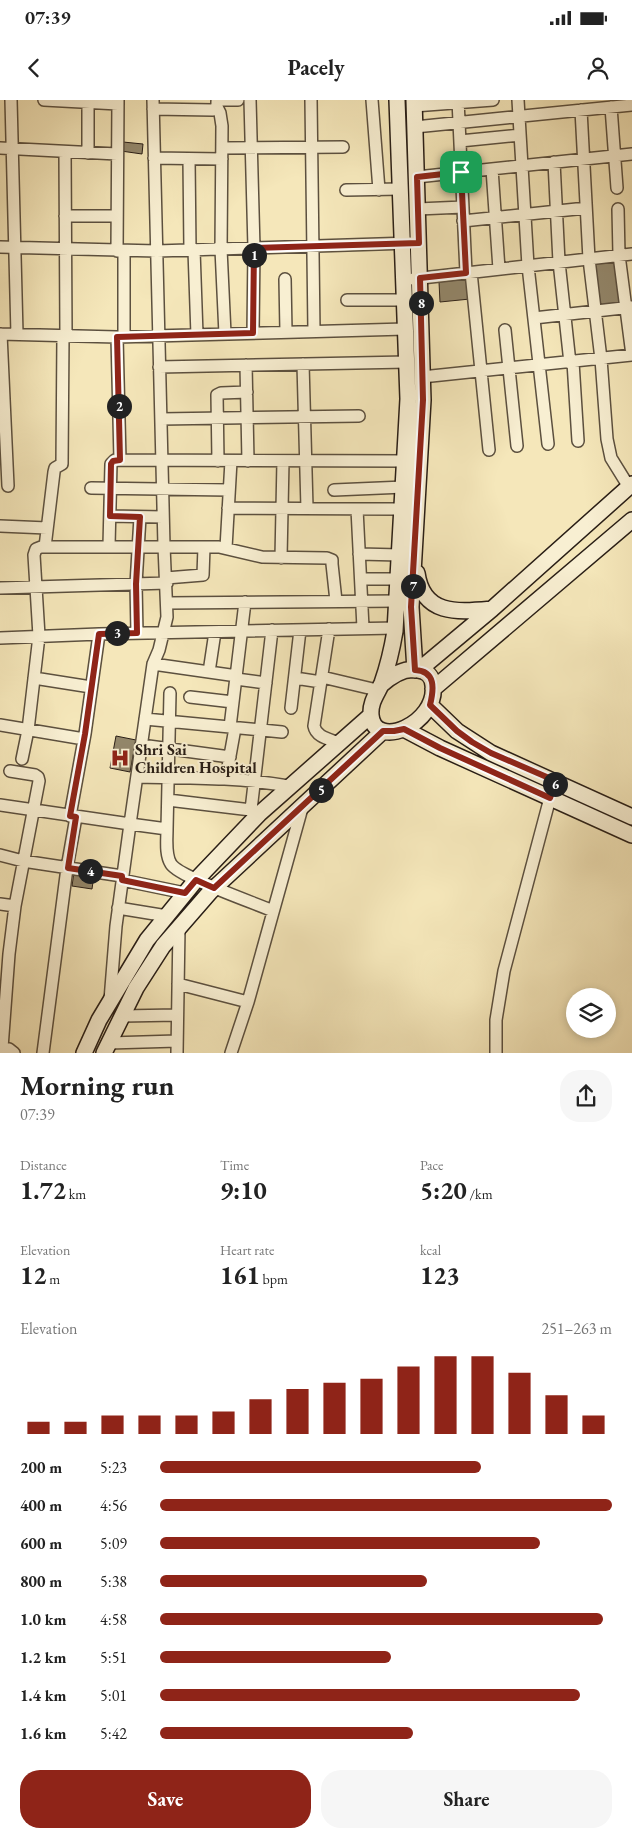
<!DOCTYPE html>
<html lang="en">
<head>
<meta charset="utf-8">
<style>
  :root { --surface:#fff; --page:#f6f6f6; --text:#222; --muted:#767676; --accent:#8f2418 }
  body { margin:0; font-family:"EB Garamond",serif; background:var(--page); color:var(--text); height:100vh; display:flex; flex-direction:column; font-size:19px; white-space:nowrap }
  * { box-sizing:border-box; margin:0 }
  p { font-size:16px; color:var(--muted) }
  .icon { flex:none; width:28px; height:28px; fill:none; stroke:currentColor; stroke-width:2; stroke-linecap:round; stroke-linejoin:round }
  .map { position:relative; height:953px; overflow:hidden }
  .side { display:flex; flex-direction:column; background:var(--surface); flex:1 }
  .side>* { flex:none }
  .buttons { position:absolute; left:566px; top:888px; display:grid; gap:10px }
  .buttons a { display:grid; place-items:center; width:50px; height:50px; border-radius:50%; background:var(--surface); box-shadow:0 2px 8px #0003; font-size:25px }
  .pin { position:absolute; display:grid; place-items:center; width:42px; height:42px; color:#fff; margin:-21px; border-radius:10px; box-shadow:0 2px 8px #0006 }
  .km { position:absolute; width:25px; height:25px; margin:-12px; border-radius:50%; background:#222; color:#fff; font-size:14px; line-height:25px; text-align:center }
  .round { display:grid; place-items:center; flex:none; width:52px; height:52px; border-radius:20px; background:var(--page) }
  .head { display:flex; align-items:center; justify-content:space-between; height:85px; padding:0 20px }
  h1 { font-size:28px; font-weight:700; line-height:38px }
  .metrics { display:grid; grid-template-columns:repeat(3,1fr); gap:8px; height:85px; padding:5px 20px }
  .metrics div { display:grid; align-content:center }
  .metrics b { font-size:25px; font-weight:700 }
  .metrics small { font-size:14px; font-weight:400 }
  .metrics p { font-size:14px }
  .chart { height:140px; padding:10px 20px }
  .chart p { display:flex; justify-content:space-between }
  .chart svg { width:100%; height:90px; margin-top:5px; stroke:var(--accent); stroke-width:6 }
  .cta { display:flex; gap:10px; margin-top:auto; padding:10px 20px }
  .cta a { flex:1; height:58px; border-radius:20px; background:var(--accent); color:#fff; font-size:20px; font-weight:700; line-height:58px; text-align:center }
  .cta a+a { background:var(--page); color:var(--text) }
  ul { padding:0 20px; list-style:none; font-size:16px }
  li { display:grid; grid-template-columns:80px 60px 1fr; align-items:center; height:38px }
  li i { height:12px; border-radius:6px; background:var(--accent) }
  .status { display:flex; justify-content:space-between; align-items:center; height:35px; padding:0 25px; background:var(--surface); direction:ltr }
  .status svg { height:14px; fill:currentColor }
  header { display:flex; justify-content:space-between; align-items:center; height:65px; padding:0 20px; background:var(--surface); font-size:22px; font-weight:700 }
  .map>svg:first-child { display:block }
  .building { fill:#93876b; stroke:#291e16 }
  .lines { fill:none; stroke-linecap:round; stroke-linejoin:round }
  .street-casing { stroke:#5c503f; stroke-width:14 }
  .secondary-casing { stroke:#291e16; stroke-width:18 }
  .street { stroke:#f8efd2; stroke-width:11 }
  .secondary { stroke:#f8efd2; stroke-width:15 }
  .route-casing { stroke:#fff; stroke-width:10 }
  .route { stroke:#8f2418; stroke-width:6 }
  .labels { text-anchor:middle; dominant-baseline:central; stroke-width:4; stroke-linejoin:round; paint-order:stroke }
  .poi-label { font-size:16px; font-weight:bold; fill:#291e16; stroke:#f8efd2; text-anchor:start }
</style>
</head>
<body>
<div class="status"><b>07:39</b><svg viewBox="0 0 49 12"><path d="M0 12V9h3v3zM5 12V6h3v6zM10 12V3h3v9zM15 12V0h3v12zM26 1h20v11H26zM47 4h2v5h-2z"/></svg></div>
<header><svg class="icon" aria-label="back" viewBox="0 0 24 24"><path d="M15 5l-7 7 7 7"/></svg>Pacely<svg class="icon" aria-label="person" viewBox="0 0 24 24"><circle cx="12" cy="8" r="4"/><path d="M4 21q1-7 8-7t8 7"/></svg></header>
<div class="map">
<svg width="632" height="953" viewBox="0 0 632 953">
  <rect width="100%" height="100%" fill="#f5e7ba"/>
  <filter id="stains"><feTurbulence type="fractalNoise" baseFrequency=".004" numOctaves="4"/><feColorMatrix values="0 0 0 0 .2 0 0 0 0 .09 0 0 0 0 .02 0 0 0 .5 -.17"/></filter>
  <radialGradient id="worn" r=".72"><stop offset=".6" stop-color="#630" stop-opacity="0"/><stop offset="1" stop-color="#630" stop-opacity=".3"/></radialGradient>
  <path class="building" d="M 123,42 L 143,44 L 142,54 L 121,51 Z
    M 594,162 L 619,162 L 623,206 L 597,208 Z
    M 468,179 L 470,199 L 440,202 L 439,182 Z
    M 116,636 L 136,640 L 130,672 L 110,668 Z
    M 74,772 L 94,775 L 92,789 L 72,786 Z"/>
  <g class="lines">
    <g class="street-casing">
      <path id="street" d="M 11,0 L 17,234
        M 44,0 L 118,4
        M 153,0 L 164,446 L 167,517 L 159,550 L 153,564 L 130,724 L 167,729 C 167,740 165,755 171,764 C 179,777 255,803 273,811
        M 217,0 L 238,0
        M 250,0 L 254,148 L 253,233
        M 311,0 L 314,231
        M 372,0 L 379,90
        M 458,0 L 466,173
        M 518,0 L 528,166 L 548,344
        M 414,6 L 493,0
        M 217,7 L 220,13 L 222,26 L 221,149 L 225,234
        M 611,7 L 617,88
        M 153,9 L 213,10 L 217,7 L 217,2
        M 581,10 L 589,159 L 601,259 L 607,339 L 611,358 L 629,387
        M 415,27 L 632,5
        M 460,41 L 520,35
        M 0,48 L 117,54
        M 222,48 L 343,47
        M 65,52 L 66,235
        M 88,53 L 88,0
        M 154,58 L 222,59
        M 189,59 L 190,150
        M 554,62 L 559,162 L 570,263
        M 492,69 L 499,169
        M 417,77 L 632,54
        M 346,90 L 400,89
        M 418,109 L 463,107
        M 618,109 L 619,155 L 632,255
        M 65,116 L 117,116
        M 463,121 L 586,108
        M 0,147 L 157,151 L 410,143
        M 194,150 L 197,235
        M 117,151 L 118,0
        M 124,151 L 124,237
        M 471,172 L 489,350
        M 285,179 L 286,232
        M 413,179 L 632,154
        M 347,200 L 404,200
        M 534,218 L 632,207
        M 505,230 L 517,346
        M 0,234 L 117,237 L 405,229
        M 1,234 L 8,386
        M 117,237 L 120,360
        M 573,262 L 578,341
        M 303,264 L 307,408
        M 246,265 L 248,361
        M 159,267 L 407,262
        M 422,277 L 632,255
        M 161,319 L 359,316
        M 218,361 L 217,295 L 221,293 L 247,292
        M 91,388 L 229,390
        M 334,390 L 404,387
        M 228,408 L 403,409
        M 357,409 L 363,528
        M 110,416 L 163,417
        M 0,426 L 47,428
        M 109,446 L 111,364 L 115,360 L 405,361
        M 45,447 L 54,372 L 55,368 L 62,364 L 63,235
        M 226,448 L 231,361
        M 359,454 L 400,455
        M 281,458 L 283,361
        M 166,478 L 203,475 L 204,447
        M 361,479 L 399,479
        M 0,488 L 167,483
        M 168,503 L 398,501
        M 329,529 L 314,626 C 316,637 329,639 339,643
        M 137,533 L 136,484 L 140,417
        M 0,538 L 99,534 L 396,528
        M 153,564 L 237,576
        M 209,572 L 215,532
        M 322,577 L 377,590
        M 34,578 L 91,587
        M 295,578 L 321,582
        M 236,579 L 266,583
        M 190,597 L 233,602
        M 291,608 L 300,530
        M 145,619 L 282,632
        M 0,625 L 84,639
        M 230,627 L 245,502
        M 141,645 L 230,657
        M 22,659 L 28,630 L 39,536 L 34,455 L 36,449 L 41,447 L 219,447 L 262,457 L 327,458 L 332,460 L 332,464 L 336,501
        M 137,677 C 189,678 236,677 288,686
        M 226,678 L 235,628
        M 168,700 L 251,710 L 257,713
        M 0,705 L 130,724 L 116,826 L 110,900
        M 251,710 L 272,530
        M 70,716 L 85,634 L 99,534
        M 167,729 L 170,593
        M 0,755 L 23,761 L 122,776
        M 122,780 L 185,793
        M 0,804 L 15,806
        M 118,808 L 167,816
        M 178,884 L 248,902
        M 122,916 L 177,915
        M 109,943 L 177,941
        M 0,948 L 9,949 L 14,953
        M 2,948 L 9,854 L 15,806 L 39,681 L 38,677 L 35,675 L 10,671
        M 43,953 L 67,768 L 76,717
        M 177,953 L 179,828
        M 231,953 L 248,902 L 302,708
        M 496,953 L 496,920 L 504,871 L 550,698 L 556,681"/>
    </g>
    <g class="secondary-casing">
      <path id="secondary" d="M 414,0 L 423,300 L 411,507 L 415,570
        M 417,473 C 423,516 458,512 492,509
        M 419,570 L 492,509 L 632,384
        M 381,585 C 391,576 404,567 418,570 C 427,571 432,576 433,585 C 438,624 374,651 371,615 C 370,602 377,594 382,583 C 388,566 392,549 395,531 L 408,299 L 397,0
        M 433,589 L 632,420
        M 430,605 L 457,631 L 491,653 L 632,717
        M 404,629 L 440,648 L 632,735
        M 84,953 L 99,920 L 147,840 L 196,780 L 259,714 L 371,615
        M 104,953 L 136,888 L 163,846 L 210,792 L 383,631"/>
    </g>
    <use href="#street" class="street"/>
    <use href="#secondary" class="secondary"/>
  </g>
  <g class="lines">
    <g class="route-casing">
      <path id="route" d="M 461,72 L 466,173 L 420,178 L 423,300 L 411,507 L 415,570 C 436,571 434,589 430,605 L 457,631 L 472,642 L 491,653 L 556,681 L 550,698 L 440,648 L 404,629 L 394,631 L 383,631 L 214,788 L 196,780 L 185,793 L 122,780 L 122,776 L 68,768 L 76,717 L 70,716 L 85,634 L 99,534 L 137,533 L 136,484 L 140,417 L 110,416 L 111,364 L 113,361 L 120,360 L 117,237 L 253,233 L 254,148 L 419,143 L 417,77 Z"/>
    </g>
    <use href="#route" class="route"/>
  </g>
  <defs>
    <g id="hospital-bare" transform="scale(1.5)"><path d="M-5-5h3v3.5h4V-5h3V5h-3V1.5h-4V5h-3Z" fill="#8f2418" stroke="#f8efd2" stroke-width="2.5" paint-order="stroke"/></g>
  </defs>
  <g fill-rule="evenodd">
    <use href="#hospital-bare" x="120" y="658"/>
  </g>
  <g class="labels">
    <g class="poi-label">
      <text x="135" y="649">Shri Sai<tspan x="135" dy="18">Children Hospital</tspan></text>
    </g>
  </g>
  <rect width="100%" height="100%" filter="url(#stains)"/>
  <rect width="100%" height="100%" fill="url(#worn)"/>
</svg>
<div class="buttons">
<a><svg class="icon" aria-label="layers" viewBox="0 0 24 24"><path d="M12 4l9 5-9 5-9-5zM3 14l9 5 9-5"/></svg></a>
</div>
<div class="pin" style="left:461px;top:72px;background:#1e9e55"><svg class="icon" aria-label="arrive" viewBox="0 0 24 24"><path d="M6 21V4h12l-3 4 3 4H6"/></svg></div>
<b class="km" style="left:254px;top:155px">1</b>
<b class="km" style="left:119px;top:306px">2</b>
<b class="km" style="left:117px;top:533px">3</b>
<b class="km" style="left:90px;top:771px">4</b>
<b class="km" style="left:321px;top:690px">5</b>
<b class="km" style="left:555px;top:684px">6</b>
<b class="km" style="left:413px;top:486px">7</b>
<b class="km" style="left:421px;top:203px">8</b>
</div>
<section class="side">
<div class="head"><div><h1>Morning run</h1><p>07:39</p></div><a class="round"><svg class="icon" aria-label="share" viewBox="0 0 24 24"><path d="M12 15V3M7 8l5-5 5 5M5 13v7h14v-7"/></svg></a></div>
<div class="metrics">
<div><p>Distance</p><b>1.72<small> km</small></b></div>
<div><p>Time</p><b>9:10</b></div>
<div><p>Pace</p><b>5:20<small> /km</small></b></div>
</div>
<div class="metrics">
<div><p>Elevation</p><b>12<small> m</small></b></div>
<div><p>Heart rate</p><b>161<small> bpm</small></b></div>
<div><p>kcal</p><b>123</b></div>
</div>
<div class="chart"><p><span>Elevation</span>251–263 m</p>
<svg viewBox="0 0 160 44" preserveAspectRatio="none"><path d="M5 44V38M15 44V38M25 44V35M35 44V35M45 44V35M55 44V33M65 44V27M75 44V22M85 44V19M95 44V17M105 44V11M115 44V6M125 44V6M135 44V14M145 44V25M155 44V35"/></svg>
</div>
<ul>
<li><b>200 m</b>5:23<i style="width:71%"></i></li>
<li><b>400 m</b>4:56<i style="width:100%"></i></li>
<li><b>600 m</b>5:09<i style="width:84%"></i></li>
<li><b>800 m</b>5:38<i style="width:59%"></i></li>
<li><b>1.0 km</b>4:58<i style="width:98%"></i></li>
<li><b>1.2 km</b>5:51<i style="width:51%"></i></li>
<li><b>1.4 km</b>5:01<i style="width:93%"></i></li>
<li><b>1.6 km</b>5:42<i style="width:56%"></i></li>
</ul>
<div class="cta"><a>Save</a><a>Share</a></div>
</section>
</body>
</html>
